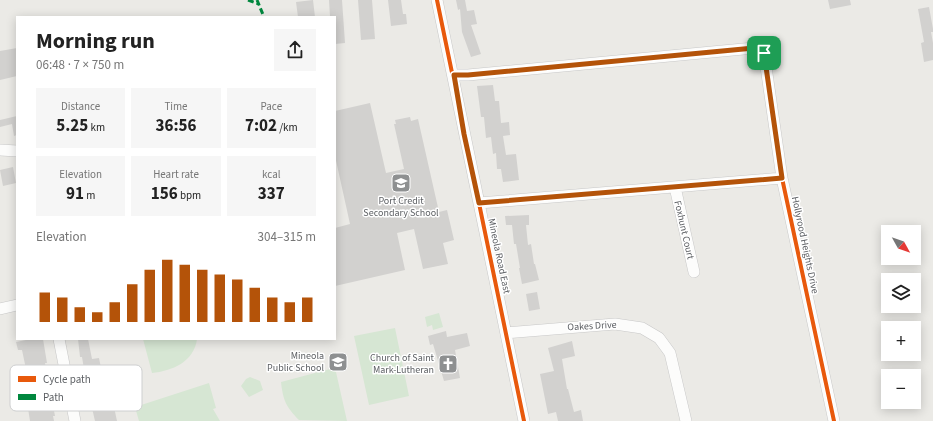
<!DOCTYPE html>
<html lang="en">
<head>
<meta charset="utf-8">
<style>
  :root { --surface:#fff; --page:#f6f6f6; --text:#222; --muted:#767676; --accent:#b45309 }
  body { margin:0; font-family:"Source Sans 3",sans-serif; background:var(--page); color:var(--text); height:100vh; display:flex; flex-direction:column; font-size:15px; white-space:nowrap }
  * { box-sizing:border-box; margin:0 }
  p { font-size:13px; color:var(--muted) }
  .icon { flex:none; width:22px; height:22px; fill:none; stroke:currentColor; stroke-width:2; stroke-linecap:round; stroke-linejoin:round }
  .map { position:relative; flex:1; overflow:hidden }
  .details { position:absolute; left:16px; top:16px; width:320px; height:324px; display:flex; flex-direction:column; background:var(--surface); border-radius:0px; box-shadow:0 2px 10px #0003 }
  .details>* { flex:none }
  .needle { width:26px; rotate:130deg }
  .controls { position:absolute; left:881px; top:225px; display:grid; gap:8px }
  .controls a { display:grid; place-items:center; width:40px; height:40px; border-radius:0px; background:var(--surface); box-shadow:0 2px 10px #0003; font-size:20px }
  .pin { position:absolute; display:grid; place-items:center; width:34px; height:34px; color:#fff; margin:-17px; border-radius:8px; box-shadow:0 2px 6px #0006 }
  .round { display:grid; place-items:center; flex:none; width:42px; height:42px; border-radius:0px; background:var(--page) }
  .summary { display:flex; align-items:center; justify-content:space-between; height:68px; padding:0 20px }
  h1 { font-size:22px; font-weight:700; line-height:30px }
  .stats { display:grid; grid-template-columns:repeat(3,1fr); gap:6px; height:68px; padding:4px 20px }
  .stats div { display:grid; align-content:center; border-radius:0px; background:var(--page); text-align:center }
  .stats b { font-size:17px; font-weight:700 }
  .stats small { font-size:11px; font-weight:400 }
  .stats p { font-size:11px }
  .chart { height:112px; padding:8px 20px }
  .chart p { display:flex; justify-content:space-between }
  .chart svg { width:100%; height:72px; margin-top:4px; stroke:var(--accent); stroke-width:6 }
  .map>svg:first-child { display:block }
  .green { fill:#d6e6d3 }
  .building { fill:#d2d1cf }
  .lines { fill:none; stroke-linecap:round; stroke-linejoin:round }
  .minor-casing { stroke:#c8c8c8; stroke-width:12 }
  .minor { stroke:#fcfcfb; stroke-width:11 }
  .quiet { stroke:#00873e; stroke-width:3; stroke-dasharray:6 3; stroke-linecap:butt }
  .cycleway-casing { stroke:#fff; stroke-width:6 }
  .cycleway { stroke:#e8590c; stroke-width:4 }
  .route-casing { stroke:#fff; stroke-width:8 }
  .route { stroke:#b45309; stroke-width:5 }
  .labels { text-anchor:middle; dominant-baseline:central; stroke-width:3; stroke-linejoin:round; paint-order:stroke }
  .poi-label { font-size:10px; fill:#5c5f63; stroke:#fff; text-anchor:end }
  .street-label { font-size:10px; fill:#5c5f63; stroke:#fff }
  .key { fill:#fff; stroke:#cecfd0; stroke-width:1 }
  .key-label { font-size:11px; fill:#5c5f63 }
</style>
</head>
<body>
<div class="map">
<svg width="933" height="421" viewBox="0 0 933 421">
  <rect width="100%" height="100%" fill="#ebeae6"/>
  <path class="green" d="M 439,313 L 443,327 L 433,330 L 432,325 L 427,327 L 425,317 Z
    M 395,328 L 409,396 L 369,405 L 354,336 Z
    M 143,339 L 197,339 C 194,362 172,371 152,373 Z
    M 330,369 L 336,372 L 347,421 L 299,420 C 286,407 283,400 281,382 Z
    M 250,377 L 260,381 L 263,390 L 249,397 L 241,386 L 246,379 Z
    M 209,383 L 216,408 L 213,409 L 220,421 L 139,421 L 135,407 Z"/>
  <path class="building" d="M 313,0 L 315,17 L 298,17 L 296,2 Z
    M 329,0 L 342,0 L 345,43 L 335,44 L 335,17 L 330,17 Z
    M 358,0 L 372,0 L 375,39 L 361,40 Z
    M 388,0 L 401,0 L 403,14 L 406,14 L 407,24 L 391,26 Z
    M 456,0 L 465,0 L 467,11 L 474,10 L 477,24 L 471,25 L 481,54 L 471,57 L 462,32 L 460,9 L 458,10 Z
    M 828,0 L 850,0 L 851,5 L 830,9 Z
    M 929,7 L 933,29 L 933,32 L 931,32 L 933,43 L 933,60 L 924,62 L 921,43 L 924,42 L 918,9 Z
    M 17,48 L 17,76 L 0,80 L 0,51 Z
    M 493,85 L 495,101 L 499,101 L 501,123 L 509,122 L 510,135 L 503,136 L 506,155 L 516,154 L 519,180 L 503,182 L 501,169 L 497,169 L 496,153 L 493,154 L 491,137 L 486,138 L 484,117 L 481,117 L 477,86 Z
    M 370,103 L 386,173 L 404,169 L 394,124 L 396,124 L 395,120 L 410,117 L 411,121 L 418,119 L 439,212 L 447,210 L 454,240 L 443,243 L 448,264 L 423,269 L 414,229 L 397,233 L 405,270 L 335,286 L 335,228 L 350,224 L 335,156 L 335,111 Z
    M 17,116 L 17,135 L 14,136 L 12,124 L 0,127 L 0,120 Z
    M 13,167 L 16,183 L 3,186 L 0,170 Z
    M 529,215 L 529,225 L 526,225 L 528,245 L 531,244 L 534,264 L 535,264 L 539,280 L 522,284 L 519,268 L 520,268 L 516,244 L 514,244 L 512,225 L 506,225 L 505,216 Z
    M 537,292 L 540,309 L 529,311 L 526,294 Z
    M 446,331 L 447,337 L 467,333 L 470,346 L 455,350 L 460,378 L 444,381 L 433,344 L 430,345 L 428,336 Z
    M 31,339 L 43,339 L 47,363 L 45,363 L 55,416 L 53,416 L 54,421 L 30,421 L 25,389 L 30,388 L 22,350 L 18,350 L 16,342 Z
    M 78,339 L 88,339 L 92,359 L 99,358 L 102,373 L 105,373 L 108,387 L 102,388 L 106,408 L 114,407 L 117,421 L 95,421 L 92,408 L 89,409 L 87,399 L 92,398 L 87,375 L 85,375 L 82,357 L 80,357 Z
    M 572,341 L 575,356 L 562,359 L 567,389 L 568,389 L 574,412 L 581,410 L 583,421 L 558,421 L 556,412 L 548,414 L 540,374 L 554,371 L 548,348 Z"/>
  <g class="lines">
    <g class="minor-casing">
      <path id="minor" d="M 437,0 L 524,421
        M 454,75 L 468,75 L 754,48 L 760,49 L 764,53 L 782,178 L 834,421
        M 0,150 L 17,151
        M 675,187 L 694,272
        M 479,203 L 782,178
        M 0,309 L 17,305
        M 506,333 L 615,324 L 642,328 L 659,338 L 670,353 L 686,421
        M 59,339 L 75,421"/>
    </g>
    <use href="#minor" class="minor"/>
    <path class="quiet" d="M 248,0 L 259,4
      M 257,0 L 264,17"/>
    <g class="cycleway-casing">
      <path id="cycleway" d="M 437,0 L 524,421
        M 454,75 L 468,75 L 754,48 L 760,49 L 764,53 L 782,178 L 834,421"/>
    </g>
    <use href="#cycleway" class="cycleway"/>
  </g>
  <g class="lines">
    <g class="route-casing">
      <path id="route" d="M 754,48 L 760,49 L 764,53 L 782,178 L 479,203 L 464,134 L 454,75 L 468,75 Z"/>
    </g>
    <use href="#route" class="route"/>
  </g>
  <defs>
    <g id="school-square" transform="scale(1)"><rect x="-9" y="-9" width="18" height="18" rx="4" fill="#8e9091" stroke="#fff"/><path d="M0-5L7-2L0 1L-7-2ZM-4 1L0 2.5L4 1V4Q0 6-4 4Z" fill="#fff"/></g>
    <g id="church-square" transform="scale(1)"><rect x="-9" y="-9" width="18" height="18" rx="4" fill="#8e9091" stroke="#fff"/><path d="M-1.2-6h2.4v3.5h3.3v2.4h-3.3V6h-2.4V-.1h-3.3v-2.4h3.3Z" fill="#fff"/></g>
  </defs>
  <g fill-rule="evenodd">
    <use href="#school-square" x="401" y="183"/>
    <use href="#school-square" x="338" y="362"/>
    <use href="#church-square" x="448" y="364"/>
  </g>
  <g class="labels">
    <g class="poi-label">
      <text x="401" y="201" text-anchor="middle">Port Credit<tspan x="401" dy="12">Secondary School</tspan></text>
      <text x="324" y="356">Mineola<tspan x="324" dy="12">Public School</tspan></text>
      <text x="434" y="358">Church of Saint<tspan x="434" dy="12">Mark-Lutheran</tspan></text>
    </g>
    <g class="street-label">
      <text transform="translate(684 230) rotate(77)">Foxhunt Court</text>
      <text transform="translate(805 245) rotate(78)">Hollyrood Heights Drive</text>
      <text transform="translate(499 256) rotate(78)">Mineola Road East</text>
      <text transform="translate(592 326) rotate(-3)">Oakes Drive</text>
    </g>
  </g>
  <rect x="10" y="365" width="132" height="46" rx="6" class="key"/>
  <rect x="18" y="376" width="18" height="6" fill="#e8590c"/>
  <rect x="18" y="394" width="18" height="6" fill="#00873e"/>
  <g class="key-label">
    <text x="43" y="383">Cycle path</text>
    <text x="43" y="401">Path</text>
  </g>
</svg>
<div class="controls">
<a><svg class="needle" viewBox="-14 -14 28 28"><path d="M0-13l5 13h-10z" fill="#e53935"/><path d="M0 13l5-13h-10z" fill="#767676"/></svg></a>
<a><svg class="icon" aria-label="layers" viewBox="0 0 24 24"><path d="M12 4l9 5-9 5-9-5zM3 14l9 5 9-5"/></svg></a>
<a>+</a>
<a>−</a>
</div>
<div class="pin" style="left:764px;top:53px;background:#1e9e55"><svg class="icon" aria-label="arrive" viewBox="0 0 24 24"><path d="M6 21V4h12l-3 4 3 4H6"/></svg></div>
<section class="details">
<div class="summary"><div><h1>Morning run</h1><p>06:48 · 7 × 750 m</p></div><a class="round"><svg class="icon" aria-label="share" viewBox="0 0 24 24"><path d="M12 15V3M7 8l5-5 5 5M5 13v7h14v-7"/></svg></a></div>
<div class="stats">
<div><p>Distance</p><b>5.25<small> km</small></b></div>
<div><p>Time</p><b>36:56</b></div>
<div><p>Pace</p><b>7:02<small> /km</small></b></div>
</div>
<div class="stats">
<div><p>Elevation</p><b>91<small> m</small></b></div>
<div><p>Heart rate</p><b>156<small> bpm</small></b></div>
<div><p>kcal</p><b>337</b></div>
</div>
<div class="chart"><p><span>Elevation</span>304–315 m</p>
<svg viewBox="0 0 160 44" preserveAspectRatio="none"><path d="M5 44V26M15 44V29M25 44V35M35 44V38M45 44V32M55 44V21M65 44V12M75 44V6M85 44V9M95 44V12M105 44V15M115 44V18M125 44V23M135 44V29M145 44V32M155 44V29"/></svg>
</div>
</section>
</div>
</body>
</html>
